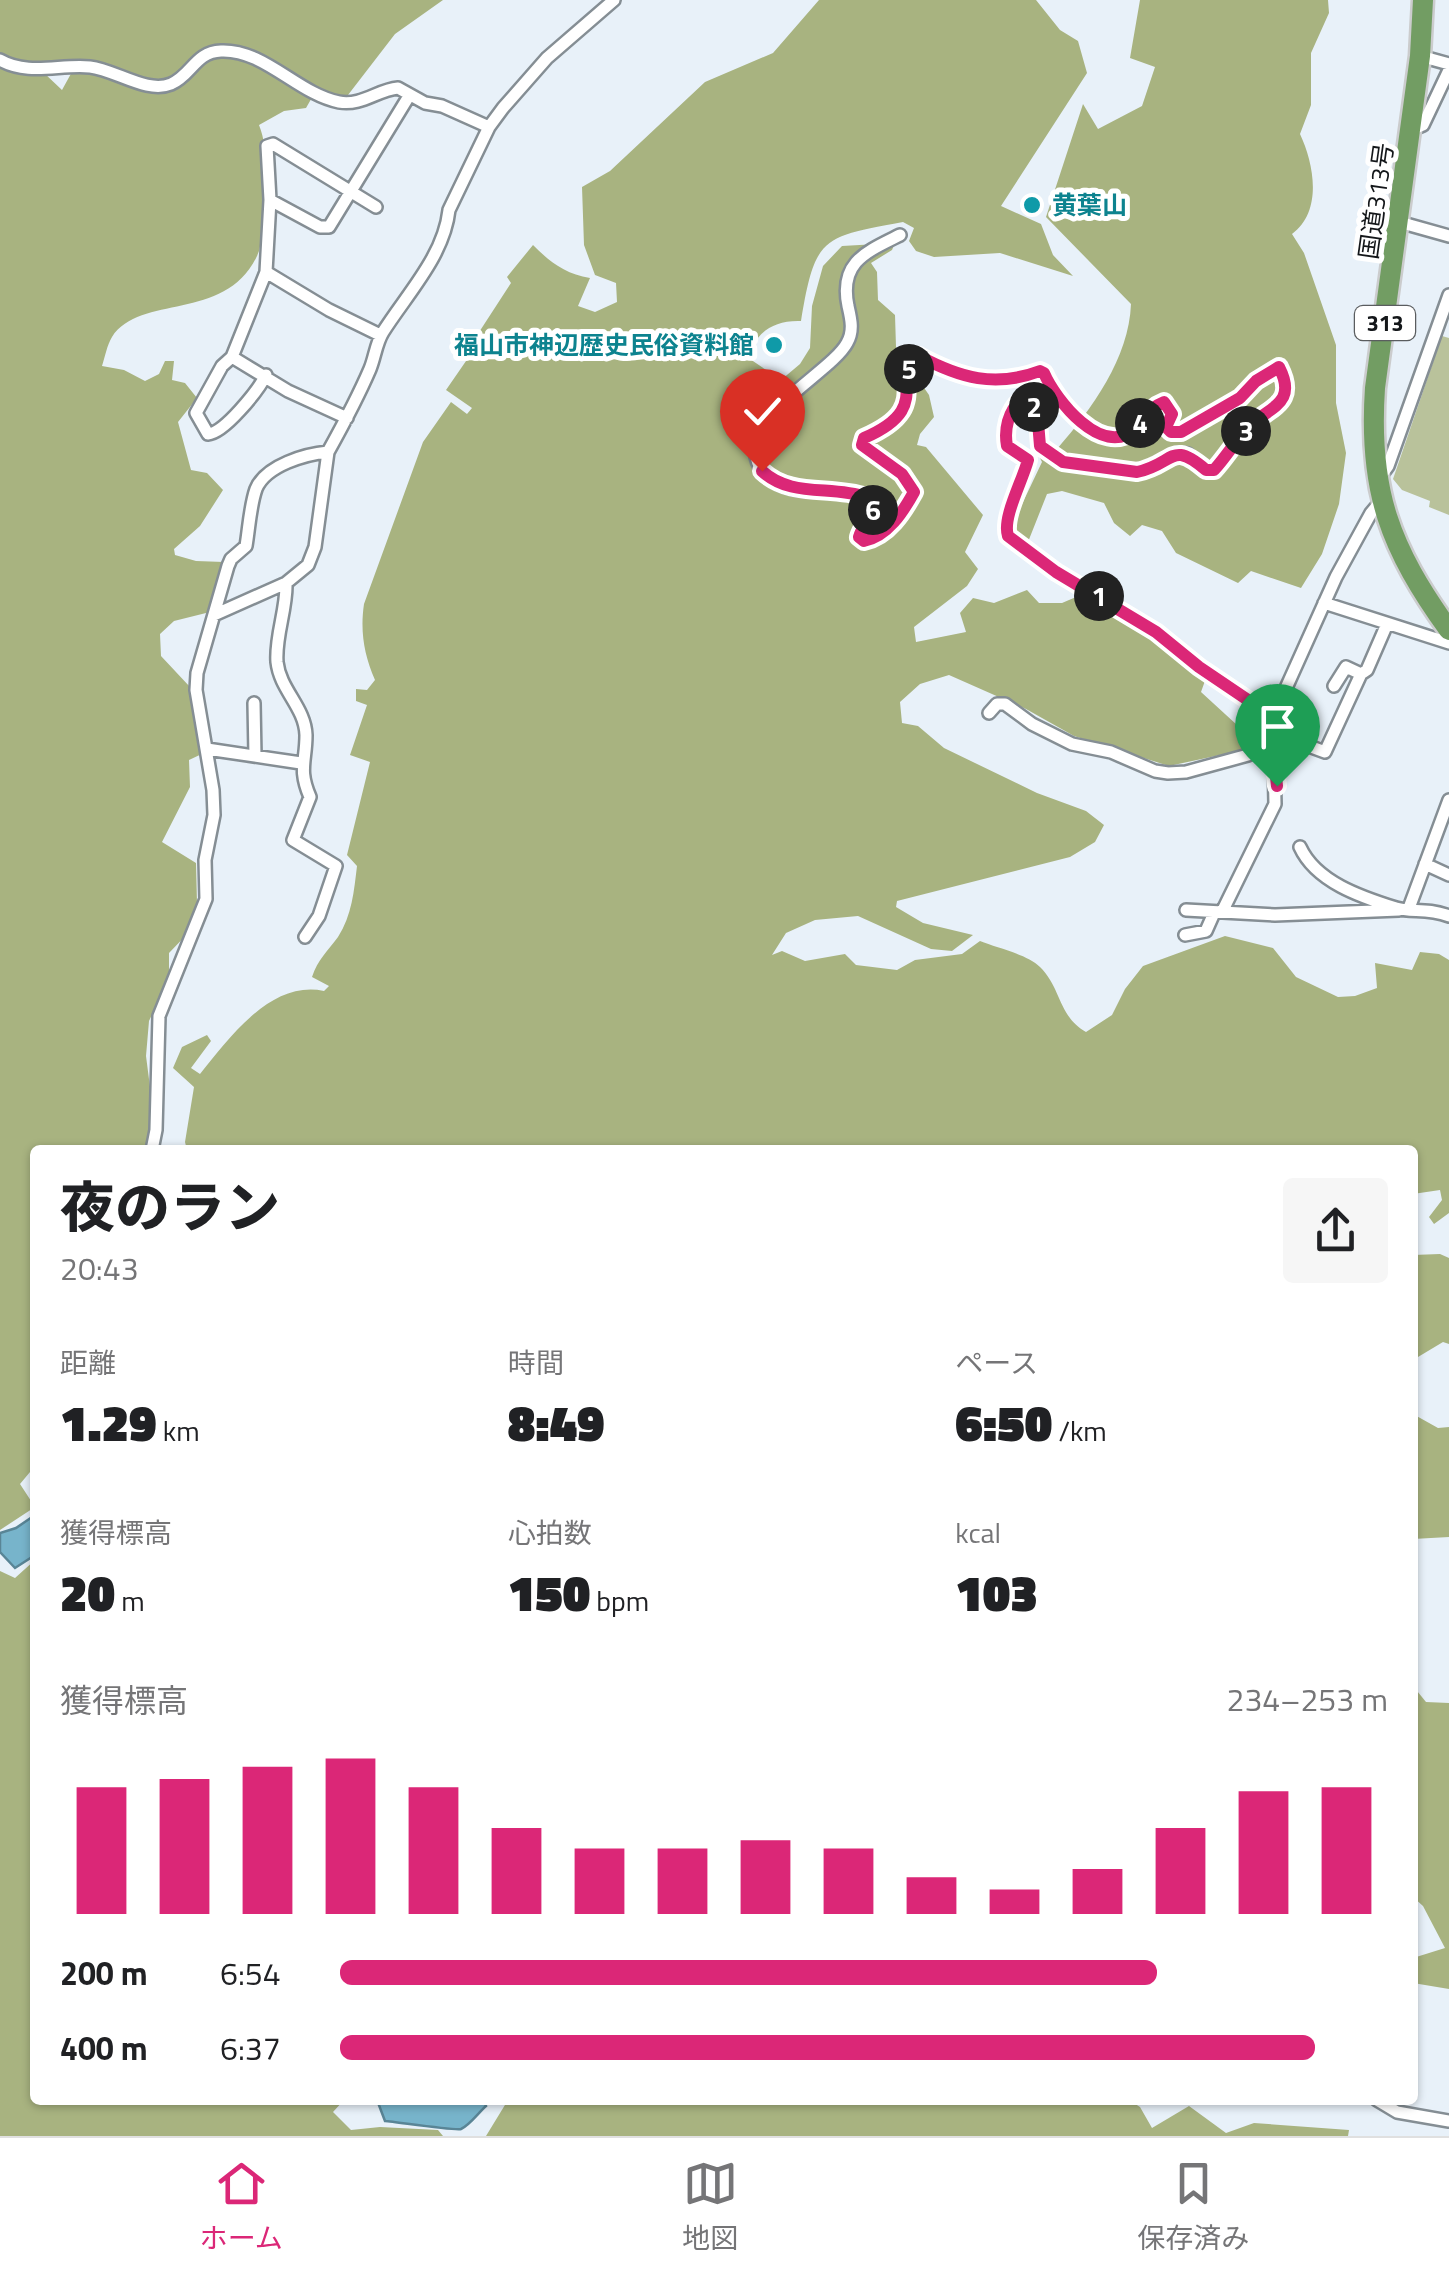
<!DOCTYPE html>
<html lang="ja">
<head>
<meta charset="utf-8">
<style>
  :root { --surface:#fff; --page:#f6f6f6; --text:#202124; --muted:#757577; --line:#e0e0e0; --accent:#db2777 }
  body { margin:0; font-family:"Titillium Web","Noto Sans JP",sans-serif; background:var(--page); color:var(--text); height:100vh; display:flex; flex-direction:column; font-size:38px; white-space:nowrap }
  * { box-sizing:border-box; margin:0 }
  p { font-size:32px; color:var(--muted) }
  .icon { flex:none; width:55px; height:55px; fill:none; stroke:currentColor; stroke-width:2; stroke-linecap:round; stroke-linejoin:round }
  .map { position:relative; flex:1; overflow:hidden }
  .sheet { position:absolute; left:30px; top:1145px; width:1388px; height:960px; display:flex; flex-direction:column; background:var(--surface); border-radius:10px; box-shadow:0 2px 8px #0004 }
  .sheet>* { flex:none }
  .pin { position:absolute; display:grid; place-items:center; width:85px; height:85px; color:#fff; margin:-102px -42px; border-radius:50% 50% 50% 0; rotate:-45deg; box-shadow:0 0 10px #0007 }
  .pin .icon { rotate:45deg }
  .km { position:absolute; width:50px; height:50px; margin:-25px; border-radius:50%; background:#222; color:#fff; font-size:28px; line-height:50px; text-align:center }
  .round { display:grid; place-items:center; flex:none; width:105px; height:105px; border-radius:10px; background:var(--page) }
  .summary { display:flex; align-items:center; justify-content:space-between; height:170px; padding:0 30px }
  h1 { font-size:55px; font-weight:800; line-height:75px }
  .stats { display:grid; grid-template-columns:repeat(3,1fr); gap:15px; height:170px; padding:10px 30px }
  .stats div { display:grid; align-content:center }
  .stats b { font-size:50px; font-weight:800 }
  .stats small { font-size:28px; font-weight:400 }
  .stats p { font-size:28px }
  .chart { height:280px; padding:20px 30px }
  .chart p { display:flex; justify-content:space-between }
  .chart svg { width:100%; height:180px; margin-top:10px; stroke:var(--accent); stroke-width:6 }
  ul { padding:0 30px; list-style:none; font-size:32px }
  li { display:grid; grid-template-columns:160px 120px 1fr; align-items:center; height:75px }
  li i { height:25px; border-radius:12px; background:var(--accent) }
  .tab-bar { display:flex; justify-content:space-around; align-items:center; height:140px; border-top:2px solid var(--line); background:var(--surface); font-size:28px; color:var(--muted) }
  .tab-bar a { display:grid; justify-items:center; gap:5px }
  .tab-bar .on { color:var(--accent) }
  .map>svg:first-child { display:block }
  .green { fill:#b9c29b }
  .forest { fill:#a8b380 }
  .water { fill:#77b4cb; stroke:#598596; stroke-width:2.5 }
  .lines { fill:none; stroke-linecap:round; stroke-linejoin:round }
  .street-casing { stroke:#858e94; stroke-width:16 }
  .highway-casing { stroke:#cbcccd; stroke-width:25 }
  .street { stroke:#fff; stroke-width:11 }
  .highway { stroke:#729d63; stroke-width:20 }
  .route-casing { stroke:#fff; stroke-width:20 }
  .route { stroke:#db2777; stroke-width:12 }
  .culture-dot { fill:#0f9aa8; stroke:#fff; stroke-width:4 }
  .labels { text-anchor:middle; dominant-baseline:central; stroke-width:10; stroke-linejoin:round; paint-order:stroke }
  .shield { fill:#fff; stroke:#5a5d5f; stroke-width:2.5 }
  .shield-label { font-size:22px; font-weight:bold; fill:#14171a }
  .street-label { font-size:25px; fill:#14171a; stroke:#fff }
  .culture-label { font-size:25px; font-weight:bold; fill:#0d838f; stroke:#fff; text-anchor:start }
</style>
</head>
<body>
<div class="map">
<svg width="1449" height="2136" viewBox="0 0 1449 2136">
  <rect width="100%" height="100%" fill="#e8f1f9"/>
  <path class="green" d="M 1442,336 L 1449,338 L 1449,515 L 1429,507 L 1430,501 L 1402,490 L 1393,479 Z"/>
  <path class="forest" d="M 0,0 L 443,0 L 395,34 L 348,95 L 333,95 L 228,47 L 174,78 L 155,83 L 89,64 L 10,62 L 0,56 Z
    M 819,0 L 1036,0 L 1060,30 L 1078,41 L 1087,73 L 1001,206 L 1041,224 L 1053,255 L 1073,276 L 1000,253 L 934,257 L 916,251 L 909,241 L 914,228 L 903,222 C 822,237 815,236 801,321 C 773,320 757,332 747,357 L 781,380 L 800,364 L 810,348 L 812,306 L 823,266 L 842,246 L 895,243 L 892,250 L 871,263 L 877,272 L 878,300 L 895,315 L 896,347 L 929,395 L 934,417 L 920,434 L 917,445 L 926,447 L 983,515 L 965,552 L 978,569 L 967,586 L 914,627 L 916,642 L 966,632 L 960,613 L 973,598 L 994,603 L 1027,590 L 1039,603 L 1062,603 L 1083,594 L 1146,630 L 1206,678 L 1201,692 L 1237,725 L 1238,738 L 1246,740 L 1248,749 L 1169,766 L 1074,736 L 1026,709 L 949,675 L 920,684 L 900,702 L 902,723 L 918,726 L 944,748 L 1037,793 L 1086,811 L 1104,825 L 1095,842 L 1070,857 L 897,901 L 896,907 L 923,923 L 973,935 L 952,951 L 931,949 L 858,916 L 815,920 L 786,933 L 772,955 L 782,951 L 805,961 L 845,954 L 856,965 L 897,970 L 915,960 L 962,954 L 980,941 C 997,948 1027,954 1040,967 C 1062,989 1058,1016 1086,1032 L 1112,1015 L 1125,989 L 1143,966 L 1225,936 L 1273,948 L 1296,977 L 1338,997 L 1355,996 L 1377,988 L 1375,963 L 1412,970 L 1420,952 L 1439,954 L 1449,960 L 1449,1213 L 1434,1224 L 1429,1217 L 1442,1200 L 1440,1190 L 1413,1194 L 1412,1150 L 187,1150 L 185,1142 L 194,1087 L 173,1068 L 182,1047 L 207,1035 L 211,1041 L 191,1068 L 200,1074 C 230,1037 271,980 324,991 L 329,986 L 312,977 C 318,959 327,952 338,937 C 352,915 354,891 357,866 L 347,855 L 370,762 L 350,755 L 367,705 L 356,701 L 356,689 L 367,690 L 375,680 C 364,655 360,631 364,604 L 423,442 L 451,402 L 467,414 L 472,408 L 446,390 L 475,348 L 472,343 L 511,283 L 507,277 L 533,245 C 550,262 565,274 590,278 L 578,306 L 595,312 L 617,302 L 616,283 L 595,275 L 584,245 L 582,187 L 610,171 L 705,82 L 773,53 Z
    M 1140,0 L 1328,0 L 1329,13 L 1311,53 L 1311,105 L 1300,134 C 1314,164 1323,211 1292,234 L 1304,253 L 1336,345 L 1336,403 L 1346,453 L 1339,504 L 1322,554 L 1301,588 L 1251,571 L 1238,583 L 1176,553 L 1162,531 L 1142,525 L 1130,536 L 1114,523 L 1104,503 L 1062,491 L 1047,494 L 1028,542 L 1016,534 L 1014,521 L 1042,462 L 1036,450 L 1034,426 L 1057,449 C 1092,409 1129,358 1131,304 L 1046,217 L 1083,104 L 1098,129 L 1142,106 L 1155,67 L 1130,58 Z
    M 208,54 L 242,56 L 314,94 L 306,108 L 284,111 L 259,125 C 269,150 266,183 263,210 C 262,224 263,244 257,256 C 225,323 141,293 112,337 C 107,345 105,357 102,366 L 124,370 L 145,381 L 159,374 L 165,361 L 174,361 L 172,380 L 185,383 L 197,398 L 178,422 L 191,470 L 207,473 L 223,490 L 200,526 L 174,549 L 175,555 L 196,561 L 224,562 L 210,612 L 174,621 L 160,634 L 161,656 L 190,687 L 206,752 L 189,760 L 190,787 L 162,842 L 196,863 L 197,903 L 193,928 L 169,953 L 169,978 L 149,1021 L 146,1056 L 153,1110 L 149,1150 L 35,1150 L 35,1466 L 20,1484 L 35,1507 L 0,1530 L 0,62 L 43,72 L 62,90 L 73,70 L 91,69 L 170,87 Z
    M 1440,1254 L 1449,1258 L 1449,1344 L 1443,1342 L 1413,1360 L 1413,1255 Z
    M 1413,1414 L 1438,1428 L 1449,1427 L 1449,1537 L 1413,1539 Z
    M 35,1560 L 35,2100 L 344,2100 L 333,2112 L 351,2130 L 380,2127 L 438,2130 L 443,2136 L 0,2136 L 0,1571 L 15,1578 Z
    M 1413,1686 L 1426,1702 L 1449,1703 L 1449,1989 L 1413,1983 L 1413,1958 L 1445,1948 L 1423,1906 L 1413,1897 Z
    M 508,2100 L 1129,2100 L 1140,2107 L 1152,2128 L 1189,2106 L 1226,2133 L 1254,2123 L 1349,2130 L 1348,2136 L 486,2136 Z"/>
  <path class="water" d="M 35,1515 L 35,1555 L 15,1568 L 0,1552 L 0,1533 L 16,1528 Z
    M 377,2100 L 483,2100 L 486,2106 C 479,2112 470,2125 461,2129 C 456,2131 397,2122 385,2121 Z"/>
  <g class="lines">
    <g class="street-casing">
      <path id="street" d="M 1420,56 L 1449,64
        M 0,60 C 28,76 60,64 90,67 C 116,70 147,94 171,84 C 192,75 195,52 221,51 C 264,49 298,94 339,102 C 362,106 377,90 398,88 L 425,103 L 442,106 L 489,127
        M 1411,130 L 1423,125 L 1449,70
        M 270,200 L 320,227 L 329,227 L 409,96
        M 1399,222 L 1449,236
        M 900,235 C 866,252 839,262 848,306 C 851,319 854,331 847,343 C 830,375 725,424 764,473 C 786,500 837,487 867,497 L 872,502 C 874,517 863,523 859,537 L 864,541 C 888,536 903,513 914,492 L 902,473 L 862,445 L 865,439 C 935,407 888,381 919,356 C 959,378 996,388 1040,371 L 1044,373 C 1055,399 1102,459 1135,429 C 1147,419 1148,408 1164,402 L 1173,413 L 1166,427 L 1171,432 L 1181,432 L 1240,399 L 1256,381 L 1279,367 C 1298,403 1269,408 1251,425 C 1237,438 1228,456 1214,469 L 1206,471 L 1188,454 L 1179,453 L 1137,472 L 1063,462 L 1041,446 L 1037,410 L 1021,400 C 1008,411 1004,430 1007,446 L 1028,460 C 1022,482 1002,517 1008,536 L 1057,572 L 1156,632 L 1199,667 L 1273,717
        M 266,272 L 329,310 L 380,335
        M 232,357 L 288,391 L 347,418
        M 266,375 C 258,391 224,433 208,434 L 196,413 L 222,366 L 232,357 L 266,272 L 270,200 L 267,146 L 273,144 L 376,207
        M 1380,477 L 1388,466 L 1449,295
        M 286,583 C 287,609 275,636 277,662 C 280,690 305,707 306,735 C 306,762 298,769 310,797 L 293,840 L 336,866 L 319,916 L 305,937
        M 1324,603 L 1449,643
        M 214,615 L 286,583 L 308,565 L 315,547 L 328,452
        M 1334,686 L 1346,667 L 1361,674 L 1367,670 L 1387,624
        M 254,703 L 255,756
        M 989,713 L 997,704 L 1005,704 L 1032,724 L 1072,744 L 1111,752 L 1155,771 L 1168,773 L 1186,772 L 1248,755 L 1272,739 L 1287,738 L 1325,752 L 1361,674
        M 207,749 L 301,763
        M 1300,847 C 1316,882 1361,897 1396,908 C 1412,913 1426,907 1449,916
        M 1425,864 L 1449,875
        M 1409,908 L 1449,800
        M 1186,910 L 1275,915 L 1399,910
        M 1223,910 L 1275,804 L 1273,717 L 1336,577 L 1371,513 L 1381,501
        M 1185,935 L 1206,931 L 1214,913
        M 152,1150 L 156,1130 L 159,1016 L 206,899 L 205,860 L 214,815 L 213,790 L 196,690 L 197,673 L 228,566 L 231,559 L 246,546 C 249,528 250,506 256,489 C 266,465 306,454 328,452 C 343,425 358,397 370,369 C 375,357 376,343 383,332 C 407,294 444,256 449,210 L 489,127 L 503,108 L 547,58 L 614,0
        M 1377,2100 L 1397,2112 L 1449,2121"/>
    </g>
    <g class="highway-casing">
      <path id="highway" d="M 1423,0 L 1420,56 L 1375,388 C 1368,491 1390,548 1449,630"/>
    </g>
    <use href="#street" class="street"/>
    <use href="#highway" class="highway"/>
  </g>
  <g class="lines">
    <g class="route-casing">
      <path id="route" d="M 762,471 C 791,498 831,485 866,497 L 872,502 C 874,517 863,523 859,537 L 864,541 C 888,536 903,512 914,492 L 902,474 L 862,445 L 864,438 C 935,407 888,380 919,356 C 960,378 995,388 1040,371 L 1044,373 C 1055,399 1102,459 1135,429 C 1147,419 1148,408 1164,402 L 1172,414 L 1166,427 L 1171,432 L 1181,432 L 1240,398 L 1256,381 L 1279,367 C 1298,404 1269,407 1251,425 C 1237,438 1227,456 1214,470 L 1206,470 C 1170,439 1175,464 1137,472 L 1063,462 L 1040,446 L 1037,410 L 1021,400 C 1008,411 1004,430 1007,446 L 1028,460 C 1022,482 1002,518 1008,536 L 1056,572 L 1156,632 L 1199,667 L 1273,717 L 1272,739 L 1277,786"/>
    </g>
    <use href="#route" class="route"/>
  </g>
  <g class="culture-dot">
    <circle cx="1032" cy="205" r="10"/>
    <circle cx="774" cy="345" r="10"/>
  </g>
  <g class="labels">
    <rect class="shield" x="1355" y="306" width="60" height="34" rx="8"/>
    <g class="shield-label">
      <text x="1385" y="323">313</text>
    </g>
    <g class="street-label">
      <text transform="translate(1376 201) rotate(-82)">国道313号</text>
    </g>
    <g class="culture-label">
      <text x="1052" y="205">黄葉山</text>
      <text x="754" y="345" text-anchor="end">福山市神辺歴史民俗資料館</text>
    </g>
  </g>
</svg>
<div class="pin" style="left:1277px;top:786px;background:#1e9e55"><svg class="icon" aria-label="arrive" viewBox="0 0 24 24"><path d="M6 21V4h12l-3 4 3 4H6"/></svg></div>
<div class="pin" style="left:762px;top:471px;background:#d93025"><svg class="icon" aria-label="check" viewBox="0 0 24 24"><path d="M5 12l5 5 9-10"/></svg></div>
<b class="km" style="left:1099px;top:596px">1</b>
<b class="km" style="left:1034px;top:407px">2</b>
<b class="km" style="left:1246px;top:431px">3</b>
<b class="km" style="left:1140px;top:423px">4</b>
<b class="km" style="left:909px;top:369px">5</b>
<b class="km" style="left:873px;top:510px">6</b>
<section class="sheet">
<div class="summary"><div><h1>夜のラン</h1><p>20:43</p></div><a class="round"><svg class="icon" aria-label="share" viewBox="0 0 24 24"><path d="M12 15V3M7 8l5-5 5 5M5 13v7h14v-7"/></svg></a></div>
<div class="stats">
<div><p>距離</p><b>1.29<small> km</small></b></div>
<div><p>時間</p><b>8:49</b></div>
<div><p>ペース</p><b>6:50<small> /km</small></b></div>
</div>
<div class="stats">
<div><p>獲得標高</p><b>20<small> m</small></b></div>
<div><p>心拍数</p><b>150<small> bpm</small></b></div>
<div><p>kcal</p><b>103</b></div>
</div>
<div class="chart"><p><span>獲得標高</span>234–253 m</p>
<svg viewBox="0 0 160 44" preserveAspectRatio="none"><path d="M5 44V13M15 44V11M25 44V8M35 44V6M45 44V13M55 44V23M65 44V28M75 44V28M85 44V26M95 44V28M105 44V35M115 44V38M125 44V33M135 44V23M145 44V14M155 44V13"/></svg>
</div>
<ul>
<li><b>200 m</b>6:54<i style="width:78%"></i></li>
<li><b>400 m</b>6:37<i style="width:93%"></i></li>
</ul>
</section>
</div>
<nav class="tab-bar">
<a class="on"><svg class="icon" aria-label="home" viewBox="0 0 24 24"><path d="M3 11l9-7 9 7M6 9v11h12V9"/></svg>ホーム</a>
<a><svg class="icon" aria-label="map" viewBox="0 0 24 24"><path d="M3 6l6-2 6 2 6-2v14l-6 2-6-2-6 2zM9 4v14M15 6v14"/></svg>地図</a>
<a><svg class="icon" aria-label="saved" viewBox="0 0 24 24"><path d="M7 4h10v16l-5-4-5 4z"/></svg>保存済み</a>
</nav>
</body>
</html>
